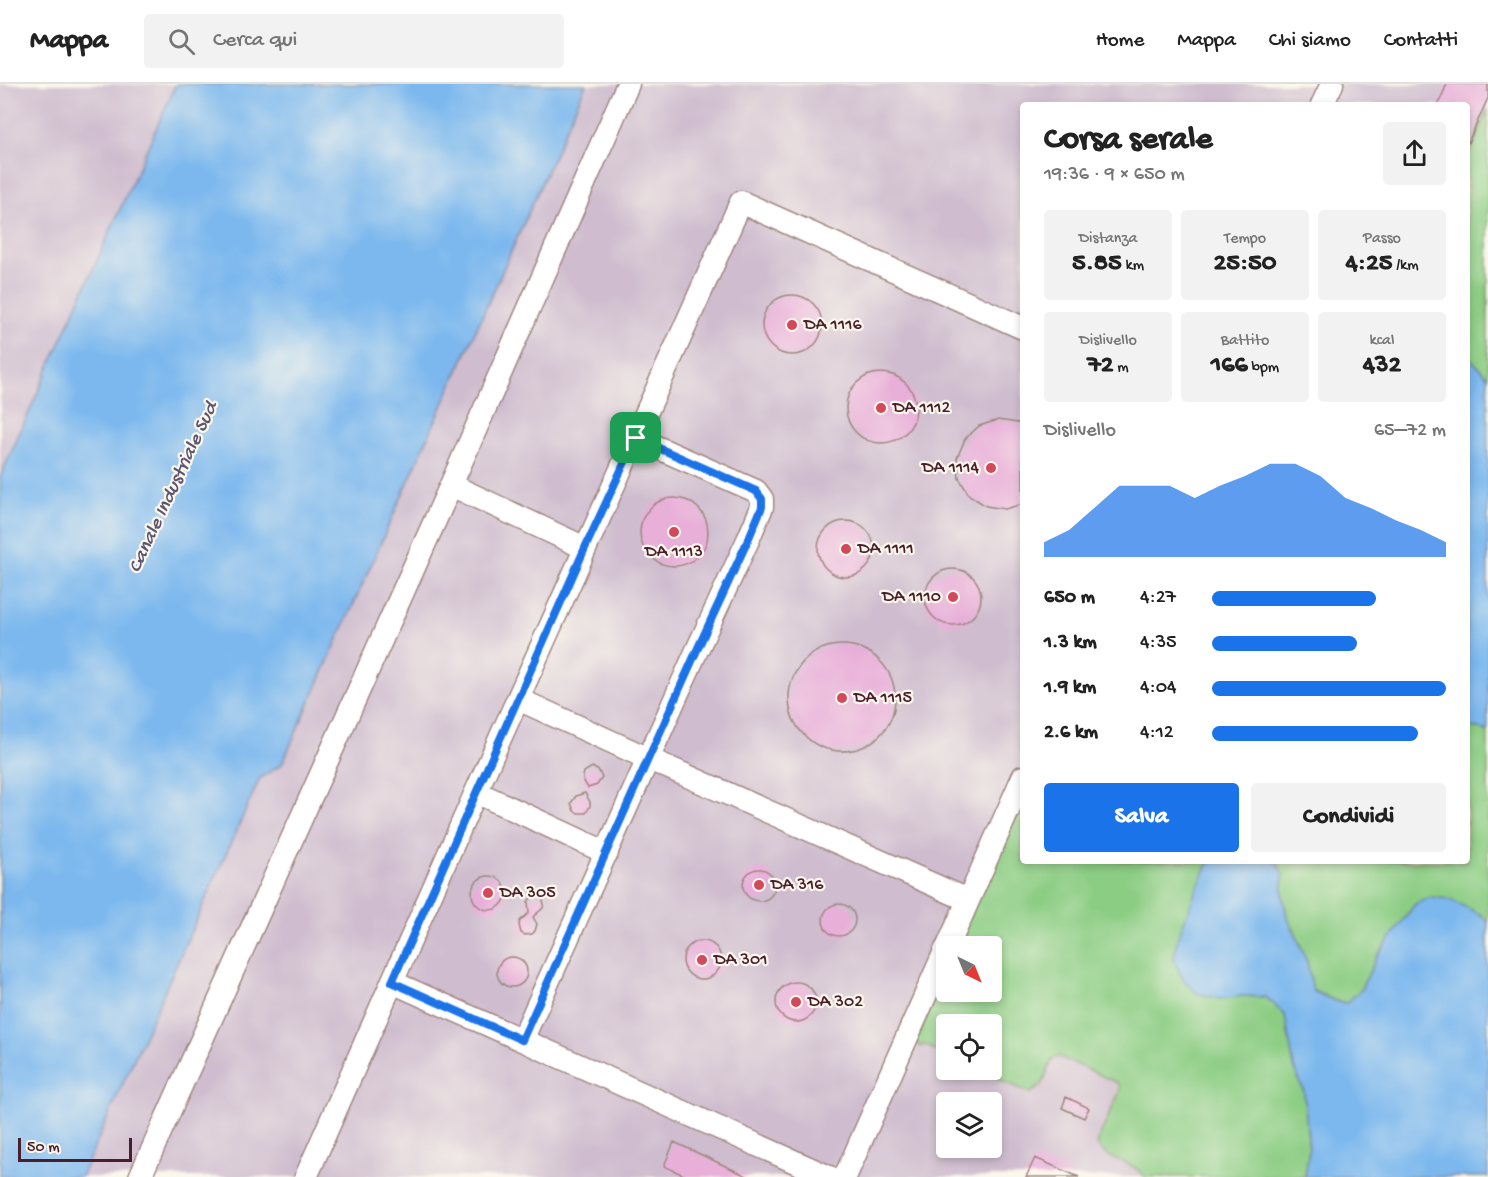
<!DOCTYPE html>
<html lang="it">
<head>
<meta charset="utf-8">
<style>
  :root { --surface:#fff; --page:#f2f2f2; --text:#222; --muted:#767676; --line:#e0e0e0; --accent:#1a73e8 }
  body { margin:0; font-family:"Gochi Hand",sans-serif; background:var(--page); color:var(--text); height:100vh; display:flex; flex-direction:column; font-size:22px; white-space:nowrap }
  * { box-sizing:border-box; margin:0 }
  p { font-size:20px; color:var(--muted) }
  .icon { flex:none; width:33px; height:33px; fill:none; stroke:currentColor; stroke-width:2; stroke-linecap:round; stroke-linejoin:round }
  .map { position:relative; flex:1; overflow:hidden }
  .panel { position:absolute; left:1020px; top:18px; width:450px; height:762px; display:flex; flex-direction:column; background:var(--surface); border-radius:6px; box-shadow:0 3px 9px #0003 }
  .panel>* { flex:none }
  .needle { width:39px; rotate:137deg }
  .fabs { position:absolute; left:936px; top:852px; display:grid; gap:12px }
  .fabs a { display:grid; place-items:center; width:66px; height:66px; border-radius:6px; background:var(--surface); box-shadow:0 3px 9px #0003; font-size:30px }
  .scale { position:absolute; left:18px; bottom:15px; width:114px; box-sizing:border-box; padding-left:6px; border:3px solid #4a1f2b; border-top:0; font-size:16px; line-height:21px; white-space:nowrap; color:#4a1f2b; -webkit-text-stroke:4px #fbf7ec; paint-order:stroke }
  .pin { position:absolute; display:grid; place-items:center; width:51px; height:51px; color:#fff; margin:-26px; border-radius:12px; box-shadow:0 3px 9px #0006 }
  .round { display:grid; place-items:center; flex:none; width:63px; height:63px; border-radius:6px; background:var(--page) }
  .overview { display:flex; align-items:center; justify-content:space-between; height:102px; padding:0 24px }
  h1 { font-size:33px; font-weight:700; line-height:45px }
  .metrics { display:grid; grid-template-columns:repeat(3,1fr); gap:9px; height:102px; padding:6px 24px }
  .metrics div { display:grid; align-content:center; border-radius:6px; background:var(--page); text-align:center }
  .metrics b { font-size:26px; font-weight:700 }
  .metrics small { font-size:16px; font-weight:400 }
  .metrics p { font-size:16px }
  .chart { height:168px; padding:12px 24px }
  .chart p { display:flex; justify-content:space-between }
  .chart svg { width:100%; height:108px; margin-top:6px; fill:var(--accent); opacity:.7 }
  .primary-button { display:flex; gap:12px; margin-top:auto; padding:12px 24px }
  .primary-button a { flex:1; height:69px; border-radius:6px; background:var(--accent); color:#fff; font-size:24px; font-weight:700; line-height:69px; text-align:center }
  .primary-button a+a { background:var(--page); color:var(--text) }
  ul { padding:0 24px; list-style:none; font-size:20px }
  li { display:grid; grid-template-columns:96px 72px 1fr; align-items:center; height:45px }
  li i { height:15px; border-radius:8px; background:var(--accent) }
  header { display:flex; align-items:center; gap:36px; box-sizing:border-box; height:84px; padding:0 30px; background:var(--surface); border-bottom:2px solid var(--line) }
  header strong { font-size:28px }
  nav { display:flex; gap:33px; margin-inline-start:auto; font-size:21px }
  .search { width:420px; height:54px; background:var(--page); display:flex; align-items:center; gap:15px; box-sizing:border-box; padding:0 21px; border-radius:6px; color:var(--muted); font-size:22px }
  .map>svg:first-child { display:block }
  .industrial { fill:#cfbdcf; fill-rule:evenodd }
  .green { fill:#8ccd84; stroke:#6b7658; stroke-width:1.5 }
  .water { fill:#7bb8ee; stroke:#626c8c; stroke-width:1.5 }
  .building { fill:#e8afd9 }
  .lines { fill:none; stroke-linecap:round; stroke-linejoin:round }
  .minor-casing { stroke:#a08681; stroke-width:25 }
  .minor { stroke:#fff; stroke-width:22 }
  .route-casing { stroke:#fff; stroke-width:12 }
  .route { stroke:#1a73e8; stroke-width:8 }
  .poi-dot { fill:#d1495b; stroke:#fbf7ec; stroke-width:2 }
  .labels { text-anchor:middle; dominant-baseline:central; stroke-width:4.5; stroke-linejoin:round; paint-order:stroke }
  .poi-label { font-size:18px; fill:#4a1f2b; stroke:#fbf7ec; text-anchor:start }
  .water-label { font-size:20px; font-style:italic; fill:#5b556f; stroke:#fbf7ec }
</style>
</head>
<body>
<header>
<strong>Mappa</strong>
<div class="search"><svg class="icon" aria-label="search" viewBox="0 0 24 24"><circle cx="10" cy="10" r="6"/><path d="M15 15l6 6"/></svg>Cerca qui</div>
<nav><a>Home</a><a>Mappa</a><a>Chi siamo</a><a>Contatti</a></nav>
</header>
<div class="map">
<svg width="1488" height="1093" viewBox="0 0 1488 1093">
  <rect width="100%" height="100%" fill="#fbf7ec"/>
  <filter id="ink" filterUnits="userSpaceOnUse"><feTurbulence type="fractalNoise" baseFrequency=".0167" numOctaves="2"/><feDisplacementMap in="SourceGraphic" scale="12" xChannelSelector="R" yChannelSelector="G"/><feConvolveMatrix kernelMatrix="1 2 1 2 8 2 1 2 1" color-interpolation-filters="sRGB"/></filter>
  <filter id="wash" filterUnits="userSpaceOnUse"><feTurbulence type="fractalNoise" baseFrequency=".008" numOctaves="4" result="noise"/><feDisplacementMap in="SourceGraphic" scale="24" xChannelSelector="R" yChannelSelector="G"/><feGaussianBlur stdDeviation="1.35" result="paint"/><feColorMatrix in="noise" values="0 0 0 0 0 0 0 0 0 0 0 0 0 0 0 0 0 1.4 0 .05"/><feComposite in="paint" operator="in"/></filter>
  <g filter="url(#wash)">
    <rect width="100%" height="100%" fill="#f5ecd7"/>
    <path class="industrial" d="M 0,0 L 176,0 L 0,393 Z
      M 586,0 L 1488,0 L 1488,1093 L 81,1093 L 260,694 L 282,680 ZM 1023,21 L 1467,21 L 1467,777 L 1023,777 ZM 946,862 L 992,862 L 992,908 L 946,908 ZM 946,940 L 992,940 L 992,986 L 946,986 ZM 946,1018 L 992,1018 L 992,1064 L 946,1064 Z"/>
    <path class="green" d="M 1488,25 L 1488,293 L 1467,271 L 1467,75 Z
      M 1467,642 L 1488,647 L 1488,838 L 1480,830 L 1415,820 L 1378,872 L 1360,907 L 1346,919 L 1335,917 L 1313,907 L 1307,878 L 1296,850 L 1287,833 L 1283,812 L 1283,791 L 1273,777 L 1467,777 Z
      M 1023,713 L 1023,777 L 1212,777 L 1208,780 L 1177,856 L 1220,915 L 1241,912 L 1266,913 L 1285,931 L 1294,983 L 1304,1008 L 1309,1066 L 1305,1093 L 1144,1093 C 1134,1076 1106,1078 1097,1060 L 1099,1054 L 1120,1006 L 1120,1003 L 1118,999 L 1058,972 L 1052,976 L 1041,1003 L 1037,1002 L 1037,1005 L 1030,1009 L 978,986 L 992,986 L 992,940 L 946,940 L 946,971 L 923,960 L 921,963 L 916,958 L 946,883 L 946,908 L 992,908 L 992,862 L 956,862 Z"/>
    <path class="water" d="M 176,0 L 586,0 L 282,680 L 260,694 L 81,1093 L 0,1093 L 0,393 Z
      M 1467,271 L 1488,293 L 1488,647 L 1467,642 Z
      M 1212,777 L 1273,777 L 1278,779 L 1283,791 L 1283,812 L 1287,833 L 1296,850 L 1307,878 L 1313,907 L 1335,917 L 1346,919 L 1360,907 L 1378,871 L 1415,820 L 1431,813 L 1449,815 L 1480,830 L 1488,838 L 1488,1093 L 1305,1093 L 1309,1066 L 1304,1008 L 1294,983 L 1285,931 L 1266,913 L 1241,912 L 1220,915 L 1197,909 L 1183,895 L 1174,876 L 1177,856 L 1195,809 L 1208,780 Z"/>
    <g id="blocks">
      <path class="building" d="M 1447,0 L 1488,0 L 1488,14 L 1467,61 L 1467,21 L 1438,21 Z
        M762 241a30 30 0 1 1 60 0a30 30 0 1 1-60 0Z
        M846 324a35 35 0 1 1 70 0a35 35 0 1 1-70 0Z
        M 998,336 L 1018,339 L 1023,342 L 1023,420 L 1005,425 L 986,422 L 969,411 L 959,394 L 957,374 L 965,355 L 979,342 Z
        M640 448a34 34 0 1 1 68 0a34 34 0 1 1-68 0Z
        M818 465a28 28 0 1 1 56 0a28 28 0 1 1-56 0Z
        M925 513a28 28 0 1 1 56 0a28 28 0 1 1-56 0Z
        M789 614a53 53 0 1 1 106 0a53 53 0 1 1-106 0Z
        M 592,683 L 599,687 L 602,694 L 597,701 L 588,704 L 583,696 L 583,692 L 584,688 Z
        M 585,709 L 590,718 L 590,722 L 586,729 L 578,729 L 574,727 L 571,719 L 576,712 Z
        M743 801a16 16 0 1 1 32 0a16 16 0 1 1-32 0Z
        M472 809a17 17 0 1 1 34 0a17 17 0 1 1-34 0Z
        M 536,811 L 542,814 L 544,820 L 543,824 L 533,833 L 537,840 L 535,847 L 532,850 L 525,851 L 521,849 L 519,841 L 520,837 L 529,829 L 528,818 L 530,815 Z
        M823 836a16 16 0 1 1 32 0a16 16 0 1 1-32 0Z
        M683 876a19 19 0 1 1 38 0a19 19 0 1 1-38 0Z
        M497 888a15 15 0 1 1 30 0a15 15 0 1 1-30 0Z
        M776 918a20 20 0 1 1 40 0a20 20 0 1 1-40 0Z
        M 1066,1013 L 1089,1024 L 1084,1034 L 1062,1024 Z
        M 674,1058 L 749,1093 L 688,1093 L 664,1082 Z
        M 1035,1074 L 1079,1093 L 1026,1093 Z"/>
    </g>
  </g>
  <g filter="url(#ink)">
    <use href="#blocks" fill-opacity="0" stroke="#a08681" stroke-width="1.5"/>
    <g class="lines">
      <g class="minor-casing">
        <path id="minor" d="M 1322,21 L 1332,0
          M 451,401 L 585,464
          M 518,615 L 649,675 L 968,816
          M 476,708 L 607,769
          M 948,862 L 1023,693
          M 392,898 L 829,1093
          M 522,956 L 697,566 L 748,456 L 762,423 L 762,415 L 756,407 L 636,354
          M 140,1093 L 451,401 L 628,0
          M 306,1093 L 476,708 L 741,118 L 1023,244
          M 845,1093 L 946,865"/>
      </g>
      <use href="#minor" class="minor"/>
    </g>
  </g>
  <g class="lines" filter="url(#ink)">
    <g class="route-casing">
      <path id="route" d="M 636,354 L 756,407 L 762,415 L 762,423 L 748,456 L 697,566 L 522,956 L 392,898 L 585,464 Z"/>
    </g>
    <use href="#route" class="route"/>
  </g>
  <g class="poi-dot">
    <circle cx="792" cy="241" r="6"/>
    <circle cx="881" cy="324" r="6"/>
    <circle cx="991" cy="384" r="6"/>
    <circle cx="674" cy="448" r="6"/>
    <circle cx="846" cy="465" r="6"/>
    <circle cx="953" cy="513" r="6"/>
    <circle cx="842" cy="614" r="6"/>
    <circle cx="759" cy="801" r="6"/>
    <circle cx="488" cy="809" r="6"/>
    <circle cx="702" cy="876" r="6"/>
    <circle cx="796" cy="918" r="6"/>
  </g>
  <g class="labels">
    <g class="poi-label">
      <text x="804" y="241">DA 1116</text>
      <text x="893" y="324">DA 1112</text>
      <text x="979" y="384" text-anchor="end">DA 1114</text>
      <text x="858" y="465">DA 1111</text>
      <text x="674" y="468" text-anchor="middle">DA 1113</text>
      <text x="941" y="513" text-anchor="end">DA 1110</text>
      <text x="854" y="614">DA 1115</text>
      <text x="771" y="801">DA 316</text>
      <text x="500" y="809">DA 305</text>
      <text x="714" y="876">DA 301</text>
      <text x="808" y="918">DA 302</text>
    </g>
    <g class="water-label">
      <text transform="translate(174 404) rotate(-65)">Canale Industriale Sud</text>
    </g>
  </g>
</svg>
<div class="fabs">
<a><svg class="needle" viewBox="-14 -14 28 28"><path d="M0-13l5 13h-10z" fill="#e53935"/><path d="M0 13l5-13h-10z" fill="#767676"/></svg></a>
<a><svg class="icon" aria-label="locate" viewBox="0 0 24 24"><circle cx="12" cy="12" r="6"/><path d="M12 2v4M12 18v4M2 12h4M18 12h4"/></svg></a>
<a><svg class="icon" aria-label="layers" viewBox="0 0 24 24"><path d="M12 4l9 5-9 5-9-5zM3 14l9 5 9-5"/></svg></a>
</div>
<div class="scale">50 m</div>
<div class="pin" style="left:636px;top:354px;background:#1e9e55"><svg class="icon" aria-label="arrive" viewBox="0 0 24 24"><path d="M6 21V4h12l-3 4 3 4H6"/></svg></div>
<section class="panel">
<div class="overview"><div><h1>Corsa serale</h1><p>19:36 · 9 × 650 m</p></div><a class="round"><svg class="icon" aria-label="share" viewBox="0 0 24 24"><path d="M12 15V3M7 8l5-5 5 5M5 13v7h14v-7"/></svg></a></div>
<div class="metrics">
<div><p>Distanza</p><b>5.85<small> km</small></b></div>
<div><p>Tempo</p><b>25:50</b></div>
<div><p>Passo</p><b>4:25<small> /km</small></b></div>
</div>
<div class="metrics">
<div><p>Dislivello</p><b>72<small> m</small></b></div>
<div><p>Battito</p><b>166<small> bpm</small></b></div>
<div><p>kcal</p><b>432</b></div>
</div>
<div class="chart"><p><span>Dislivello</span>65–72 m</p>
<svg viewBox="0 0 160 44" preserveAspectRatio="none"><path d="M0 44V38L10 33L20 24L30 15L40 15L50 15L60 20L70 15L80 11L90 6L100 6L110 11L120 20L130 24L140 29L150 33L160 38V44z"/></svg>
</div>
<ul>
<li><b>650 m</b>4:27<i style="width:70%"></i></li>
<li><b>1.3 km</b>4:35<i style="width:62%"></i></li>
<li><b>1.9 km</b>4:04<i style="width:100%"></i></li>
<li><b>2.6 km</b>4:12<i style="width:88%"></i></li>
</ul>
<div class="primary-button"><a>Salva</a><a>Condividi</a></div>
</section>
</div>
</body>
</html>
